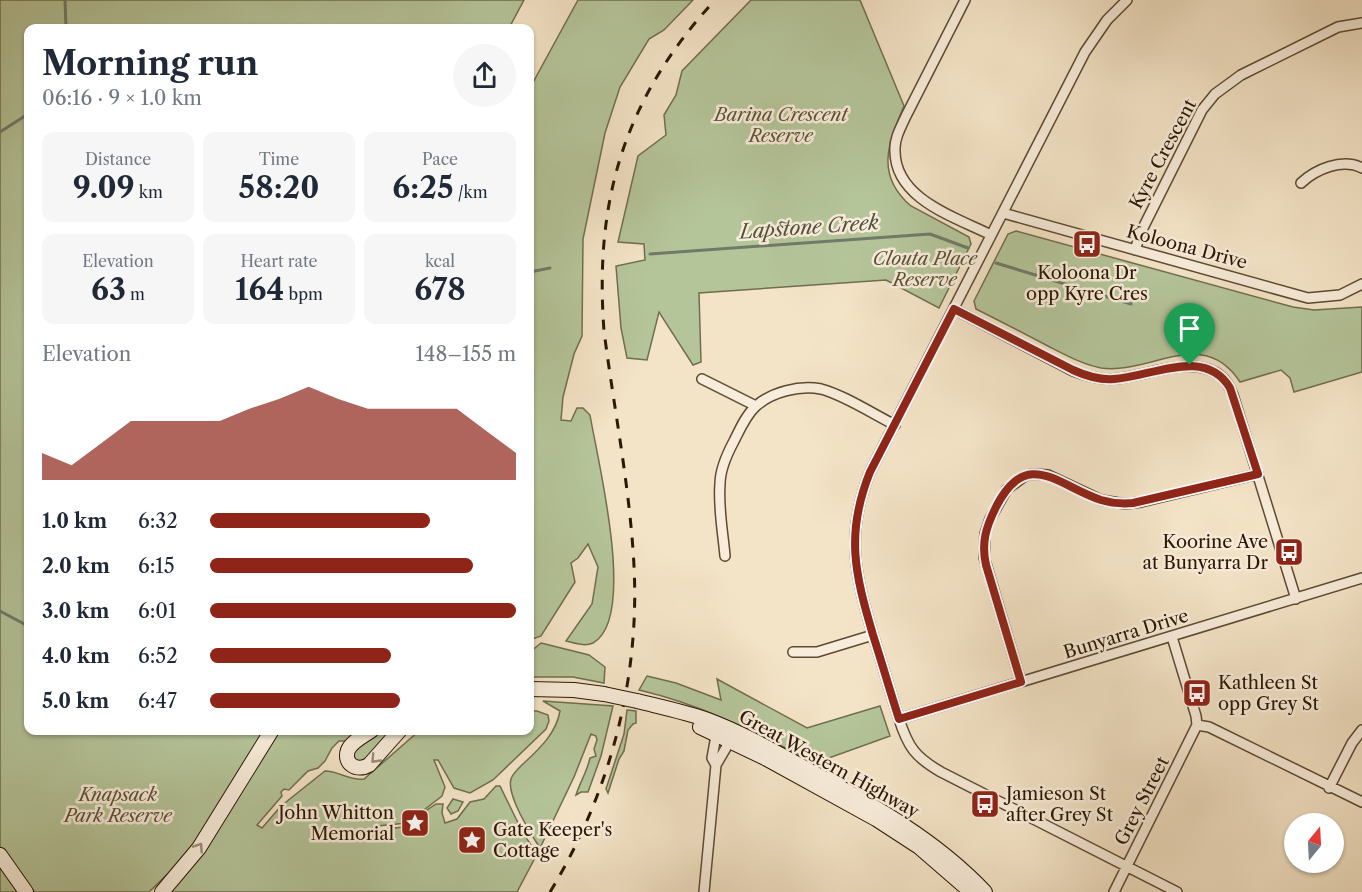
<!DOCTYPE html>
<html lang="en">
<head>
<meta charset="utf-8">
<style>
  :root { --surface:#fff; --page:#f6f6f7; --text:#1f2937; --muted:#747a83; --accent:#8f2418 }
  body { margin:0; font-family:"Libre Caslon Text",serif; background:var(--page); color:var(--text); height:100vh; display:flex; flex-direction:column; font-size:22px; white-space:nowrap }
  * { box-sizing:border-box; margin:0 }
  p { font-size:20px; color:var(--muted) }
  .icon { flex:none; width:33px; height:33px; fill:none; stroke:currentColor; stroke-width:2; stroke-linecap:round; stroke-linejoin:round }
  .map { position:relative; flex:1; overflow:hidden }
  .details { position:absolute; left:24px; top:24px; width:510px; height:711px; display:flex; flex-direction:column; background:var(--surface); border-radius:12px; box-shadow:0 2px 4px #0004 }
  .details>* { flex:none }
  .needle { width:39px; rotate:18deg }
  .buttons { position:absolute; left:1284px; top:813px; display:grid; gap:12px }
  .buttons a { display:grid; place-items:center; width:60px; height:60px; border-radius:50%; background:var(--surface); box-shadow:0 2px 4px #0004; font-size:30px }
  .pin { position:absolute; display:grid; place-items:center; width:51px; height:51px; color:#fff; margin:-62px -26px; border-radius:50% 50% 50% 0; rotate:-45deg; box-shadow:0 0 6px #0007 }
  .pin .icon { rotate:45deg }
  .round { display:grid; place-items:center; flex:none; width:63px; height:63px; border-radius:32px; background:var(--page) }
  .summary { display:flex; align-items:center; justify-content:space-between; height:102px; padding:0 18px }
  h1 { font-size:33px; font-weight:800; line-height:45px }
  .figures { display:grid; grid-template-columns:repeat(3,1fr); gap:9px; height:102px; padding:6px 18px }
  .figures div { display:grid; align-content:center; border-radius:12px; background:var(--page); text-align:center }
  .figures b { font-size:30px; font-weight:800 }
  .figures small { font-size:16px; font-weight:400 }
  .figures p { font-size:16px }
  .chart { height:168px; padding:12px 18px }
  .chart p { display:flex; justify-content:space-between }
  .chart svg { width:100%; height:108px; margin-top:6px; fill:var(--accent); opacity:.7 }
  ul { padding:0 18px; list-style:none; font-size:20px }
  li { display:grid; grid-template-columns:96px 72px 1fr; align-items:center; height:45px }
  li i { height:15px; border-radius:8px; background:var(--accent) }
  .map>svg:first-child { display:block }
  .green { fill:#b5c59a; stroke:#706e4e; stroke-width:1.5 }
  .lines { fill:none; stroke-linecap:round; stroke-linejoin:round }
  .stream { stroke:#6f7b69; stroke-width:3 }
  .street-casing { stroke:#5d4a32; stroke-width:12 }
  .secondary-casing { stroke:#2b1601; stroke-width:16 }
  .street { stroke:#f8eddb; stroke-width:9 }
  .secondary { stroke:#f8eddb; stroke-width:14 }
  .rail { stroke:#2b1601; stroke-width:3; stroke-dasharray:10 10; stroke-linecap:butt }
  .secondary-bridge-casing { stroke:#2b1601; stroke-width:16; stroke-linecap:butt }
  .secondary-bridge { stroke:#f8eddb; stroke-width:14 }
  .oneway { stroke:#9c8c79 }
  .route-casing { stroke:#fff; stroke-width:12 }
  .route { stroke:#8f2418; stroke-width:8 }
  .labels { text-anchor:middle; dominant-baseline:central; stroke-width:5; stroke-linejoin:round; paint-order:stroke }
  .park-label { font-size:18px; font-style:italic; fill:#5b5337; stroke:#f8eddb }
  .street-label { font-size:18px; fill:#2b1601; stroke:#f8eddb }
  .poi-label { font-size:18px; fill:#2b1601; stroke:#f8eddb; text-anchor:start }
  .water-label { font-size:20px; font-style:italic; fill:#53513e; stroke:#f8eddb }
</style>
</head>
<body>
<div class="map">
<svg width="1362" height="892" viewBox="0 0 1362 892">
  <rect width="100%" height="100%" fill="#f4e4c7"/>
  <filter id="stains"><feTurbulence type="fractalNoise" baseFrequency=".00333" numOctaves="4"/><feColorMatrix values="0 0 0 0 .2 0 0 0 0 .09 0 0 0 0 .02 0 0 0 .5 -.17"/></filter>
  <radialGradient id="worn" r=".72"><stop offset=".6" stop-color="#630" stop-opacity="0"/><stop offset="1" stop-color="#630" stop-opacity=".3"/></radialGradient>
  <path class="green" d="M 0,0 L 524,0 L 509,28 L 28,28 L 28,730 L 357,731 L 346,741 L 339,741 L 332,748 L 325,761 L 318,768 L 308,771 L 289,790 L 284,789 L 281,792 L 282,796 L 257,825 L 262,828 L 281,806 L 325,771 C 339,771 350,781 364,779 L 419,731 L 530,730 L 530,711 L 537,711 L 548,715 L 549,721 L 546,729 L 493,780 L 470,793 L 454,788 L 438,760 L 434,760 L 445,787 L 442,796 L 407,823 L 377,826 L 350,839 L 360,841 L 379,830 L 403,827 L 414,821 L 417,824 L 420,822 L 418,816 L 436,804 L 443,804 L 442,813 L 445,823 L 457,819 L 470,802 L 484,799 L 496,786 L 500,786 L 523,833 L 537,854 L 517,892 L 169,892 L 186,856 L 149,892 L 35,892 L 26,883 L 0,848 Z
    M 578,0 L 693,0 L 664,30 L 649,39 L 620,87 L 605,133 L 583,239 L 582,336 L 574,354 L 563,397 L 561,420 L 571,421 L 577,408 L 583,408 L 590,415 C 597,458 638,618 593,643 C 585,647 575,643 566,641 L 592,604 L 598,567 L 588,544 L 578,558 L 571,563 L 575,582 L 541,636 L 530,640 L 530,88 Z
    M 751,0 L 860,0 L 904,106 C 888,144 875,175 911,206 L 969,237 L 971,244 L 939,308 L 886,280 L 699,293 L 701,362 L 693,365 L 659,312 L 647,360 L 627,358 L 621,328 L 616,266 L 645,260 L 644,244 L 618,242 L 638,156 L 666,135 L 664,115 L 676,95 L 682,71 Z
    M 1016,231 L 1293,307 L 1314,310 L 1362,307 L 1362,372 L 1294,392 L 1290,378 L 1281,370 L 1240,382 C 1203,325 1151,375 1101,368 C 1081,364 1064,354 1046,345 C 1023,333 1000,321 976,309 L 974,301 L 1008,234 Z
    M 541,643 L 589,655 L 605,667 L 604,683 L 573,677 L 530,677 L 530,652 Z
    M 647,676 L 676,683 L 721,700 L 717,679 L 807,728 L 880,706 L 890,736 L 815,763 C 756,733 704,705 639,690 Z
    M 543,701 L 613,706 L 601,756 L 588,792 L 581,792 L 576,795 C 580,782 587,772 590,758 L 596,756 L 594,749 L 597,740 L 596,736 L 591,734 L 574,777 L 540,848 C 531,835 506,794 511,779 C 513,773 519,768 523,764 C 539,749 556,734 560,711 Z
    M 627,710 L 636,711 L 636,723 L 633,724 L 628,730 L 624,751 L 619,759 L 608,793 L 606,789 L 624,734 Z
    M 379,731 L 390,731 C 386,742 370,758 358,762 L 352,757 L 356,747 Z
    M 453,799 L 463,802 L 458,811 L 451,814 L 447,808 Z
    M 0,867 L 20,892 L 0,892 Z"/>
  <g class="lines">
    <path class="stream" d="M 65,0 L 66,28
      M 0,132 L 28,114
      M 650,254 L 930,234 L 968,248
      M 996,263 L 1131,304
      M 530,272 L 550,268
      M 0,611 L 28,626"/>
    <g class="street-casing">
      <path id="street" d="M 965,0 L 906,116 C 901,127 894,139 895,151 C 895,199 955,217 991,235
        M 1127,0 L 1107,20 L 1085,52 L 870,472 C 845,534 855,574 873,635 C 882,663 890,691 899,719 C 908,747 915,757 941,772 L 1177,892
        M 1301,183 C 1316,169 1342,158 1362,168
        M 1003,213 L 1308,298 L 1340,295 L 1362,284
        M 1135,250 L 1141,232 L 1202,110 L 1215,94 L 1241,75 L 1338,27 L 1362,23
        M 954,309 L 1073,371 C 1086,376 1100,380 1114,379 C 1152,376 1215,344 1233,395 L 1296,599
        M 702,379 L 756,406
        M 725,556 C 723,533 718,507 720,484 C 720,469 727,454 734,441 C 740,429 746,415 756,406 C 772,392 799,385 821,389 C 844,395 873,414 895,425
        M 793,652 L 817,652 L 873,635
        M 1021,682 L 984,557 L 985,534 L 990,519 L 1007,489 L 1025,476 L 1032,474 L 1048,475 L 1101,500 L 1125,504 L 1141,502 L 1258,474
        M 899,719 L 1362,578
        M 1197,725 L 1209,727 L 1362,802
        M 716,765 L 712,758 L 717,730
        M 1329,788 L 1352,743 L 1362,730
        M 704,892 L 716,765 L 730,741
        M 1114,892 L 1197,725 L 1196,716 L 1172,637"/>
    </g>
    <g class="secondary-casing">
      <path id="secondary" d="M 530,689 L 574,690 L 604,694
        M 637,701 C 661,707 685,712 708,720 C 745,734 779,754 814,773 C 876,807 936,840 985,892
        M 700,727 L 765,758 L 876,819 L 919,847 L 971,892
        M 372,730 C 364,736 352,741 348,750 C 343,764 357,772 369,765 L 400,730
        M 0,855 L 26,892
        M 162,892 L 199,848 L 272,730"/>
    </g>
    <use href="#street" class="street"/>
    <use href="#secondary" class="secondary"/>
    <path class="rail" d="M 550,892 C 609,795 640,681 634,566 C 630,488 614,409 604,331 C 594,199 625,98 715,0"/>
    <g class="secondary-bridge-casing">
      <path id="secondary-bridge" d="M 604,694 L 637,701"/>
    </g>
    <use href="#secondary-bridge" class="secondary-bridge"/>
  </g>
  <defs><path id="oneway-chevron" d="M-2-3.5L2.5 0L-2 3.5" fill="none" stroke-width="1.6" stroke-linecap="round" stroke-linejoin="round" transform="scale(1.5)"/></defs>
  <g class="oneway">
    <use href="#oneway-chevron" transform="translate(375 759) rotate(134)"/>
    <use href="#oneway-chevron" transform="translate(199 847) rotate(-56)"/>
  </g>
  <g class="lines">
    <g class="route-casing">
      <path id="route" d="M 954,309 L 1073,370 C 1086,376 1100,380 1114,379 C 1151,377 1205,346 1230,388 L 1258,474 L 1133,503 C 1122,504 1111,503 1101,500 C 1058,486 1027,446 996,507 C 986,527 981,543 986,565 L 1021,682 L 899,719 C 890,691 882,663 873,635 C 855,574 845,534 870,472 Z"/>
    </g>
    <use href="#route" class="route"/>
  </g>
  <defs>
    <g id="bus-square" transform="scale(1.5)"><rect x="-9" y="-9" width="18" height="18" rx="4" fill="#8f2418" stroke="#f8eddb"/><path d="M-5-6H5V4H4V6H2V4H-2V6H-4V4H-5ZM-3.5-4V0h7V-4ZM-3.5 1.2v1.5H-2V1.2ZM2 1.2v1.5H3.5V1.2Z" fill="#fff"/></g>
    <g id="sight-square" transform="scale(1.5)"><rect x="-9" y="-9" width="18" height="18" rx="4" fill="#8f2418" stroke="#f8eddb"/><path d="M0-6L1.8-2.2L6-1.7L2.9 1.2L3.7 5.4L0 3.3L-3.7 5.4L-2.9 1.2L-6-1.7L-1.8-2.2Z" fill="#fff"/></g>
  </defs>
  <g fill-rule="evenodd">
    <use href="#bus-square" x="1087" y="244"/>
    <use href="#bus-square" x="1289" y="552"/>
    <use href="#bus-square" x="1197" y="693"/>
    <use href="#bus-square" x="985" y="804"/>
    <use href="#sight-square" x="415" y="823"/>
    <use href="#sight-square" x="472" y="840"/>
  </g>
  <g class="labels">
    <g class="park-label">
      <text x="781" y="115">Barina Crescent<tspan x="781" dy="21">Reserve</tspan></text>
      <text x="925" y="259">Clouta Place<tspan x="925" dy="21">Reserve</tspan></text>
      <text x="118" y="795">Knapsack<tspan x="118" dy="21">Park Reserve</tspan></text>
    </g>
    <g class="street-label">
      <text transform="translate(1163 154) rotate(-62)">Kyre Crescent</text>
      <text transform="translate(1187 247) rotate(15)">Koloona Drive</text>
      <text transform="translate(1126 634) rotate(-17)">Bunyarra Drive</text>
      <text transform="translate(829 764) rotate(29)">Great Western Highway</text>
      <text transform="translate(1142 801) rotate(-63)">Grey Street</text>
    </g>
    <g class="poi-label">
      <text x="1087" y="273" text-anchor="middle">Koloona Dr<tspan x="1087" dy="21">opp Kyre Cres</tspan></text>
      <text x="1268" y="542" text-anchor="end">Koorine Ave<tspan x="1268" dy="21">at Bunyarra Dr</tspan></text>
      <text x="1218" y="683">Kathleen St<tspan x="1218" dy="21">opp Grey St</tspan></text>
      <text x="1006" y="794">Jamieson St<tspan x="1006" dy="21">after Grey St</tspan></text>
      <text x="394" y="813" text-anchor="end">John Whitton<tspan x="394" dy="21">Memorial</tspan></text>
      <text x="493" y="830">Gate Keeper's<tspan x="493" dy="21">Cottage</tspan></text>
    </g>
    <g class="water-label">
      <text transform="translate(809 227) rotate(-4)">Lapstone Creek</text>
    </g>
  </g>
  <rect width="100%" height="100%" filter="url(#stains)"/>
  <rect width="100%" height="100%" fill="url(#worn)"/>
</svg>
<div class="buttons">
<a><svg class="needle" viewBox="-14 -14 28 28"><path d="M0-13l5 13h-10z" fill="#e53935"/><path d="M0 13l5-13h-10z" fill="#747a83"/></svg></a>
</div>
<div class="pin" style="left:1190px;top:365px;background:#1e9e55"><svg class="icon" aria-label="arrive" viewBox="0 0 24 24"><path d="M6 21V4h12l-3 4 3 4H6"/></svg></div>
<section class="details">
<div class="summary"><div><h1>Morning run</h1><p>06:16 · 9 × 1.0 km</p></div><a class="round"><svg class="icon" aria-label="share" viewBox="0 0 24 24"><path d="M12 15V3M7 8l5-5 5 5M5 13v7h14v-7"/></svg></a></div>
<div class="figures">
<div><p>Distance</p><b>9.09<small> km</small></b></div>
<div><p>Time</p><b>58:20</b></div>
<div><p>Pace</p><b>6:25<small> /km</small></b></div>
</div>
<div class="figures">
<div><p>Elevation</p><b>63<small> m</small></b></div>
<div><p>Heart rate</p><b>164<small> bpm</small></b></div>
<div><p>kcal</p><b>678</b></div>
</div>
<div class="chart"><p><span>Elevation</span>148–155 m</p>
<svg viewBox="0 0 160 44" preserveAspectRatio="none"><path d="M0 44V33L10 38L20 29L30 20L40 20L50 20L60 20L70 15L80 11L90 6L100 11L110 15L120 15L130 15L140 15L150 24L160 33V44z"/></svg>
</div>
<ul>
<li><b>1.0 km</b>6:32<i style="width:72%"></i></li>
<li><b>2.0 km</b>6:15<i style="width:86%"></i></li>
<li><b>3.0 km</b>6:01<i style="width:100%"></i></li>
<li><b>4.0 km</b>6:52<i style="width:59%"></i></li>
<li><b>5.0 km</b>6:47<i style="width:62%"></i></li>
</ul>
</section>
</div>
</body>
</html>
